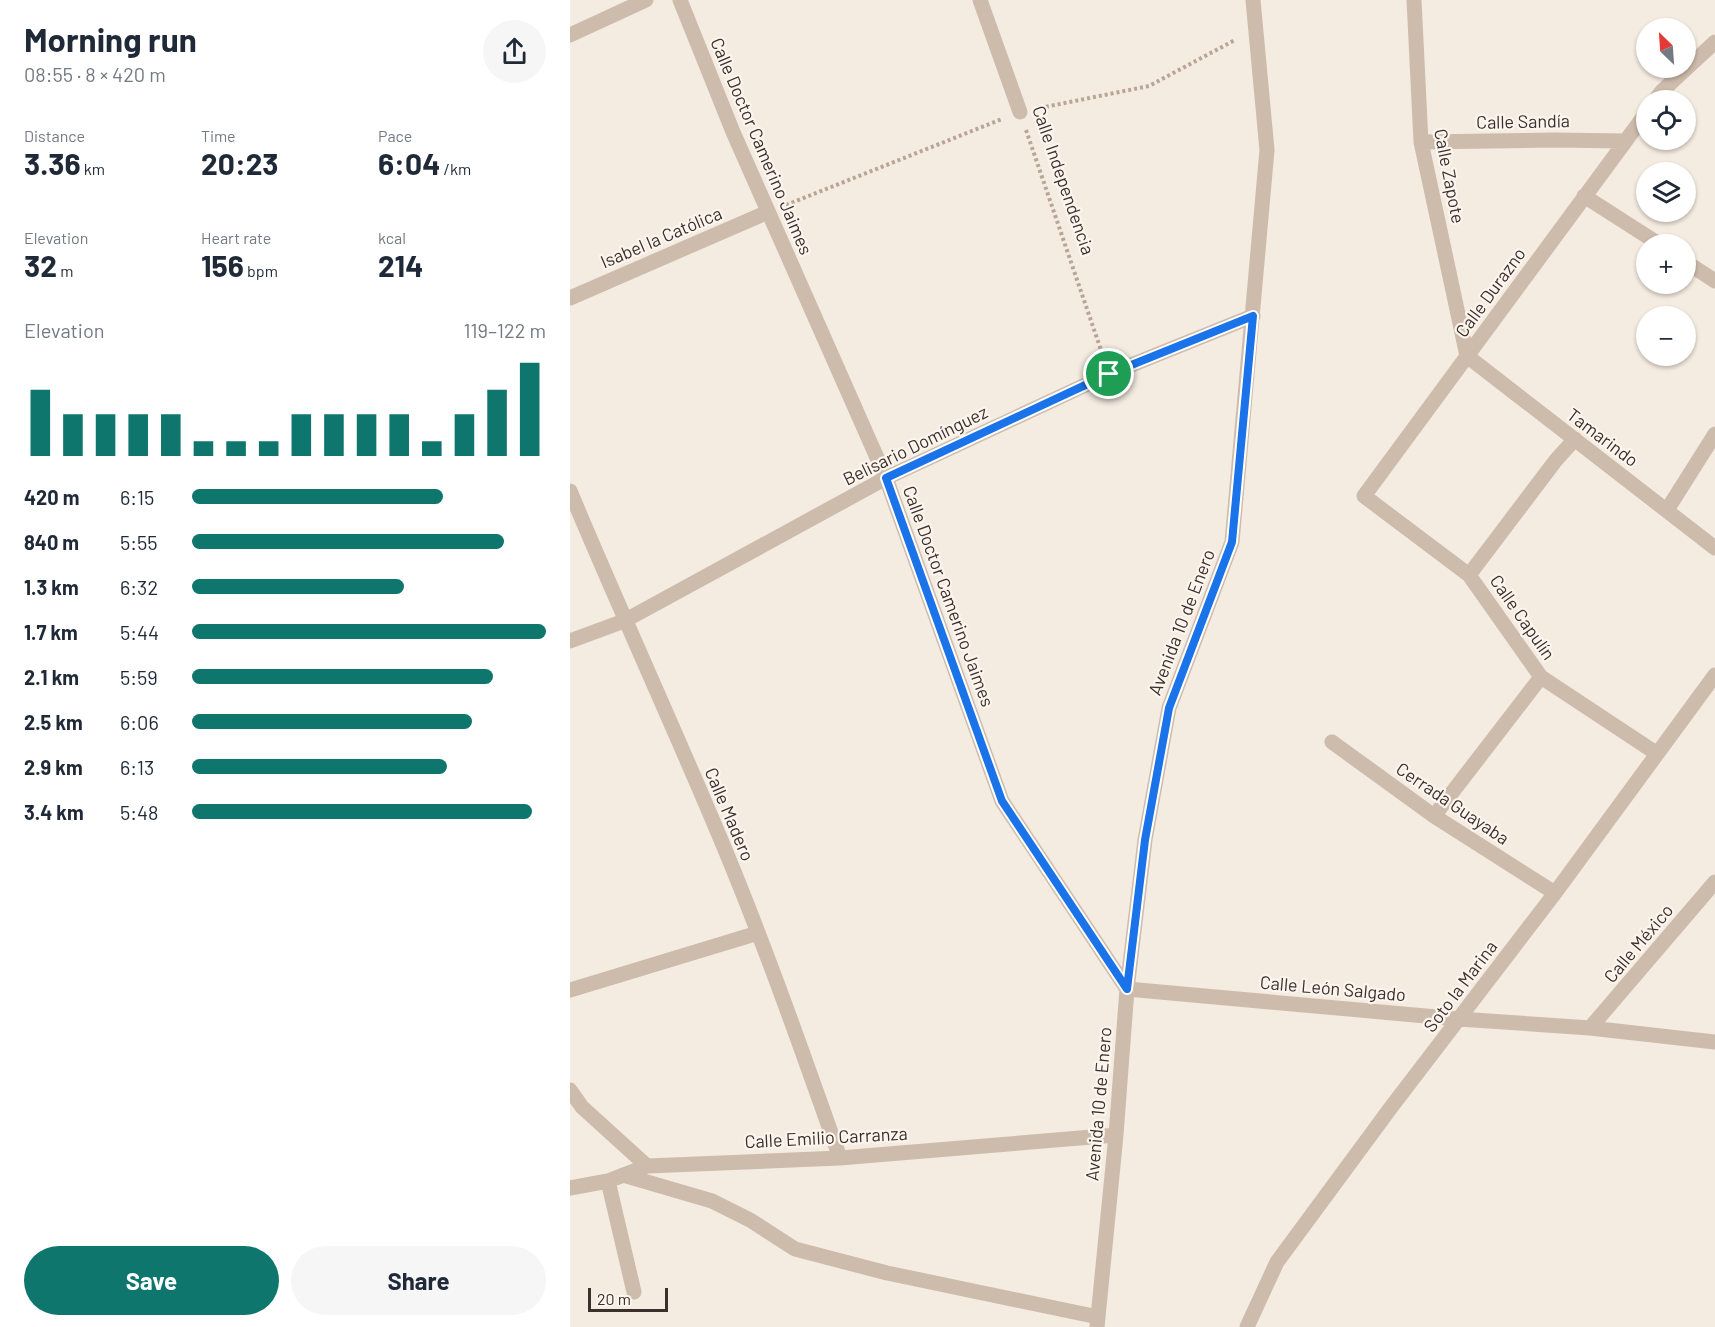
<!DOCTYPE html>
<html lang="en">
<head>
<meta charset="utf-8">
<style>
  :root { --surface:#fff; --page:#f6f6f7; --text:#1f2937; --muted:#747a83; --accent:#0f766e }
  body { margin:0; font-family:Barlow,sans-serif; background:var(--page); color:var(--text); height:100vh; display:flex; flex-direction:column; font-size:22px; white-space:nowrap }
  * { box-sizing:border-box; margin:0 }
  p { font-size:20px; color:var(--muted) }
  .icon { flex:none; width:33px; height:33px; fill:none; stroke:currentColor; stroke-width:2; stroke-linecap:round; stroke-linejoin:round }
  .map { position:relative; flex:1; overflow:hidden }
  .side { display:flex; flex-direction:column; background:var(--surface); width:570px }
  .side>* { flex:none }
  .needle { width:39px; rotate:335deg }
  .fabs { position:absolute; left:1066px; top:18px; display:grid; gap:12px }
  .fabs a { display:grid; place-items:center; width:60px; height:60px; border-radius:50%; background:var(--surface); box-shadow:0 2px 4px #0004; font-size:30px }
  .scale { position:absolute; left:18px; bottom:15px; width:80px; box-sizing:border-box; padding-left:6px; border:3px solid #3b302b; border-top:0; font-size:16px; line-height:21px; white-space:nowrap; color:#3b302b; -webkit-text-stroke:4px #fbf5ee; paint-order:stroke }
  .pin { position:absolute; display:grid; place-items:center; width:51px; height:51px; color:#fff; margin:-26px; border:3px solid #fff; border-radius:50%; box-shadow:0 2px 6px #0007 }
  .round { display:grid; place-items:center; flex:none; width:63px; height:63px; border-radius:32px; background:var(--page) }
  .summary { display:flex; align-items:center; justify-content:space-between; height:102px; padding:0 24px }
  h1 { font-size:33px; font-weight:700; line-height:45px }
  .figures { display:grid; grid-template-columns:repeat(3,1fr); gap:9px; height:102px; padding:6px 24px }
  .figures div { display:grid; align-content:center }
  .figures b { font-size:30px; font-weight:700 }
  .figures small { font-size:16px; font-weight:400 }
  .figures p { font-size:16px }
  .chart { height:168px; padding:12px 24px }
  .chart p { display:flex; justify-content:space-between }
  .chart svg { width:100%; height:108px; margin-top:6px; stroke:var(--accent); stroke-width:6 }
  .primary-button { display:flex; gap:12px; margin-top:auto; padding:12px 24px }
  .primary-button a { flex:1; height:69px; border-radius:36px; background:var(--accent); color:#fff; font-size:24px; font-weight:700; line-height:69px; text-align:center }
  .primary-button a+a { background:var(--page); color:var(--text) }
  ul { padding:0 24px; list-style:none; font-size:20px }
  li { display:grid; grid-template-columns:96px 72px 1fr; align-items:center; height:45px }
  li i { height:15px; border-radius:8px; background:var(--accent) }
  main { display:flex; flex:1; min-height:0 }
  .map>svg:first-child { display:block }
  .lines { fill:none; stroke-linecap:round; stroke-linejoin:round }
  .path { stroke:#b9a596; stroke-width:4; stroke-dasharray:3 3; stroke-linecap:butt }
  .minor { stroke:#cdbbac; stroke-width:15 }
  .route-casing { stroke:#fff; stroke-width:12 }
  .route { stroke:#1a73e8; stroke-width:8 }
  .labels { text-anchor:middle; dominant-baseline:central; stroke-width:4.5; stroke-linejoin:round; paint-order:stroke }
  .street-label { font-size:18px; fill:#3b302b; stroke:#fbf5ee }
</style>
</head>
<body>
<main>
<section class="side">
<div class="summary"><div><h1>Morning run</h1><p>08:55 · 8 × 420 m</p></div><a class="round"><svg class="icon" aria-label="share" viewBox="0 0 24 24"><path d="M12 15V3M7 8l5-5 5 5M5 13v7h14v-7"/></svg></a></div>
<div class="figures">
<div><p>Distance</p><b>3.36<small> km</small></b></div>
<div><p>Time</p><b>20:23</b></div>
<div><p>Pace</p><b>6:04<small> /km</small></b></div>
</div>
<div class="figures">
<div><p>Elevation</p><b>32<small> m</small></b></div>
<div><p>Heart rate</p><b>156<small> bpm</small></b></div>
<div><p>kcal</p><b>214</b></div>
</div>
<div class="chart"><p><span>Elevation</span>119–122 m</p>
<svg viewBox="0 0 160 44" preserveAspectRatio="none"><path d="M5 44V17M15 44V27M25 44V27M35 44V27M45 44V27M55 44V38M65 44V38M75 44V38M85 44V27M95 44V27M105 44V27M115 44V27M125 44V38M135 44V27M145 44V17M155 44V6"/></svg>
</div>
<ul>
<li><b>420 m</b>6:15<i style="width:71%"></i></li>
<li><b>840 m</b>5:55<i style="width:88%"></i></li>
<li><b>1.3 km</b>6:32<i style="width:60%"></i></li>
<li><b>1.7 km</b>5:44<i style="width:100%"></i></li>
<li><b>2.1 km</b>5:59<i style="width:85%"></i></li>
<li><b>2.5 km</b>6:06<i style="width:79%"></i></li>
<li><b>2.9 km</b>6:13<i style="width:72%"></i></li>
<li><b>3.4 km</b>5:48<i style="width:96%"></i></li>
</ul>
<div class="primary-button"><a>Save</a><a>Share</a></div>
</section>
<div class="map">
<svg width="1145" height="1327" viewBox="0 0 1145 1327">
  <rect width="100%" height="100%" fill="#f4ebe1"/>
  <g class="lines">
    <path class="path" d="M 470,108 L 579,86 L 665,40
      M 456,130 L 533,356
      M 216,205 L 432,119"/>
    <path class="minor" d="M 110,0 L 163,132 L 316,478 L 432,801 L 557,989 L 889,1019 L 1020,1028 L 1145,1042
      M 410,0 L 450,112
      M 844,0 L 851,142 L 897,356 L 1145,548
      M 0,35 L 76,0
      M 1085,100 L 1092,91 L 1145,42
      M 1077,112 L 794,496 L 899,575 L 971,677 L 1086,753
      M 851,142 L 984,140 L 1055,141
      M 1014,196 L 1089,244
      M 1116,262 L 1145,281
      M 0,298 L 198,212
      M 0,491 C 46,601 96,710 143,821 C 190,931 230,1045 270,1158
      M 1097,510 L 1145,434
      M 899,575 L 986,460 L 1005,439
      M 0,641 L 54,621 L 316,478 L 539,374 L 683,316
      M 762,742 L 864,816 L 985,893
      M 864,816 L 971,677
      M 0,990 L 188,933
      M 1020,1028 L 1145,882
      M 0,1090 L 12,1107 L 77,1166
      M 53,1175 L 142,1201 L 180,1220 L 225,1249 L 317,1273 L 528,1317
      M 38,1181 L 64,1292
      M 0,1188 L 38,1181 L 77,1166 L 270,1158 L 546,1135
      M 527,1327 L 546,1135 L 557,989 L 575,840 L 599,708 L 662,542 L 697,150 L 683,0
      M 677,1327 L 707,1262 L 822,1106 L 985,893 L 1145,675"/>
  </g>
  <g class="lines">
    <g class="route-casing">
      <path id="route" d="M 683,316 L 662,542 L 599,708 L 575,840 L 557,989 L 432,801 L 316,478 L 539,374 Z"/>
    </g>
    <use href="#route" class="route"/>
  </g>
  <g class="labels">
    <g class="street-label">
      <text transform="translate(953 121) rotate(-1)">Calle Sandía</text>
      <text transform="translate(192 146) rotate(67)">Calle Doctor Camerino Jaimes</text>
      <text transform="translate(880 176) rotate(79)">Calle Zapote</text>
      <text transform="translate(494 180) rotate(71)">Calle Independencia</text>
      <text transform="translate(91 237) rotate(-23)">Isabel la Católica</text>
      <text transform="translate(920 292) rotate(-54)">Calle Durazno</text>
      <text transform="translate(1033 437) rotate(37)">Tamarindo</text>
      <text transform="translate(345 445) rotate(-26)">Belisario Domínguez</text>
      <text transform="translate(379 596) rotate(70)">Calle Doctor Camerino Jaimes</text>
      <text transform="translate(953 617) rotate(55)">Calle Capulín</text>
      <text transform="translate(611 622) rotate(-69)">Avenida 10 de Enero</text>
      <text transform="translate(883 803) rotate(34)">Cerrada Guayaba</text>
      <text transform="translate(160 814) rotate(67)">Calle Madero</text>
      <text transform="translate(1068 943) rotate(-50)">Calle México</text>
      <text transform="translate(890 986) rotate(-53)">Soto la Marina</text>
      <text transform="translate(763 988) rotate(5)">Calle León Salgado</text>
      <text transform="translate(528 1104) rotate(-85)">Avenida 10 de Enero</text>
      <text transform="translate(256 1137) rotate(-3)">Calle Emilio Carranza</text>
    </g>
  </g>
</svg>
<div class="fabs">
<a><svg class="needle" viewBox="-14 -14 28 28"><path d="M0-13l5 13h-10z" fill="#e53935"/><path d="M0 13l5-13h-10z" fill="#747a83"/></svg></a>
<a><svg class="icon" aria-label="locate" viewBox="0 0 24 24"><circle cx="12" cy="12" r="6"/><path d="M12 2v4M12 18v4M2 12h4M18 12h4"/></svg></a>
<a><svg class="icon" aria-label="layers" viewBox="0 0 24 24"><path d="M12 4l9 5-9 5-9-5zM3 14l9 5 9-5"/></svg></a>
<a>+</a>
<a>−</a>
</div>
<div class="scale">20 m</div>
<div class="pin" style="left:539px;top:374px;background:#1e9e55"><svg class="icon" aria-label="arrive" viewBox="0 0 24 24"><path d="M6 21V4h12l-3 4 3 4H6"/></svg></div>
</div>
</main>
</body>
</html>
